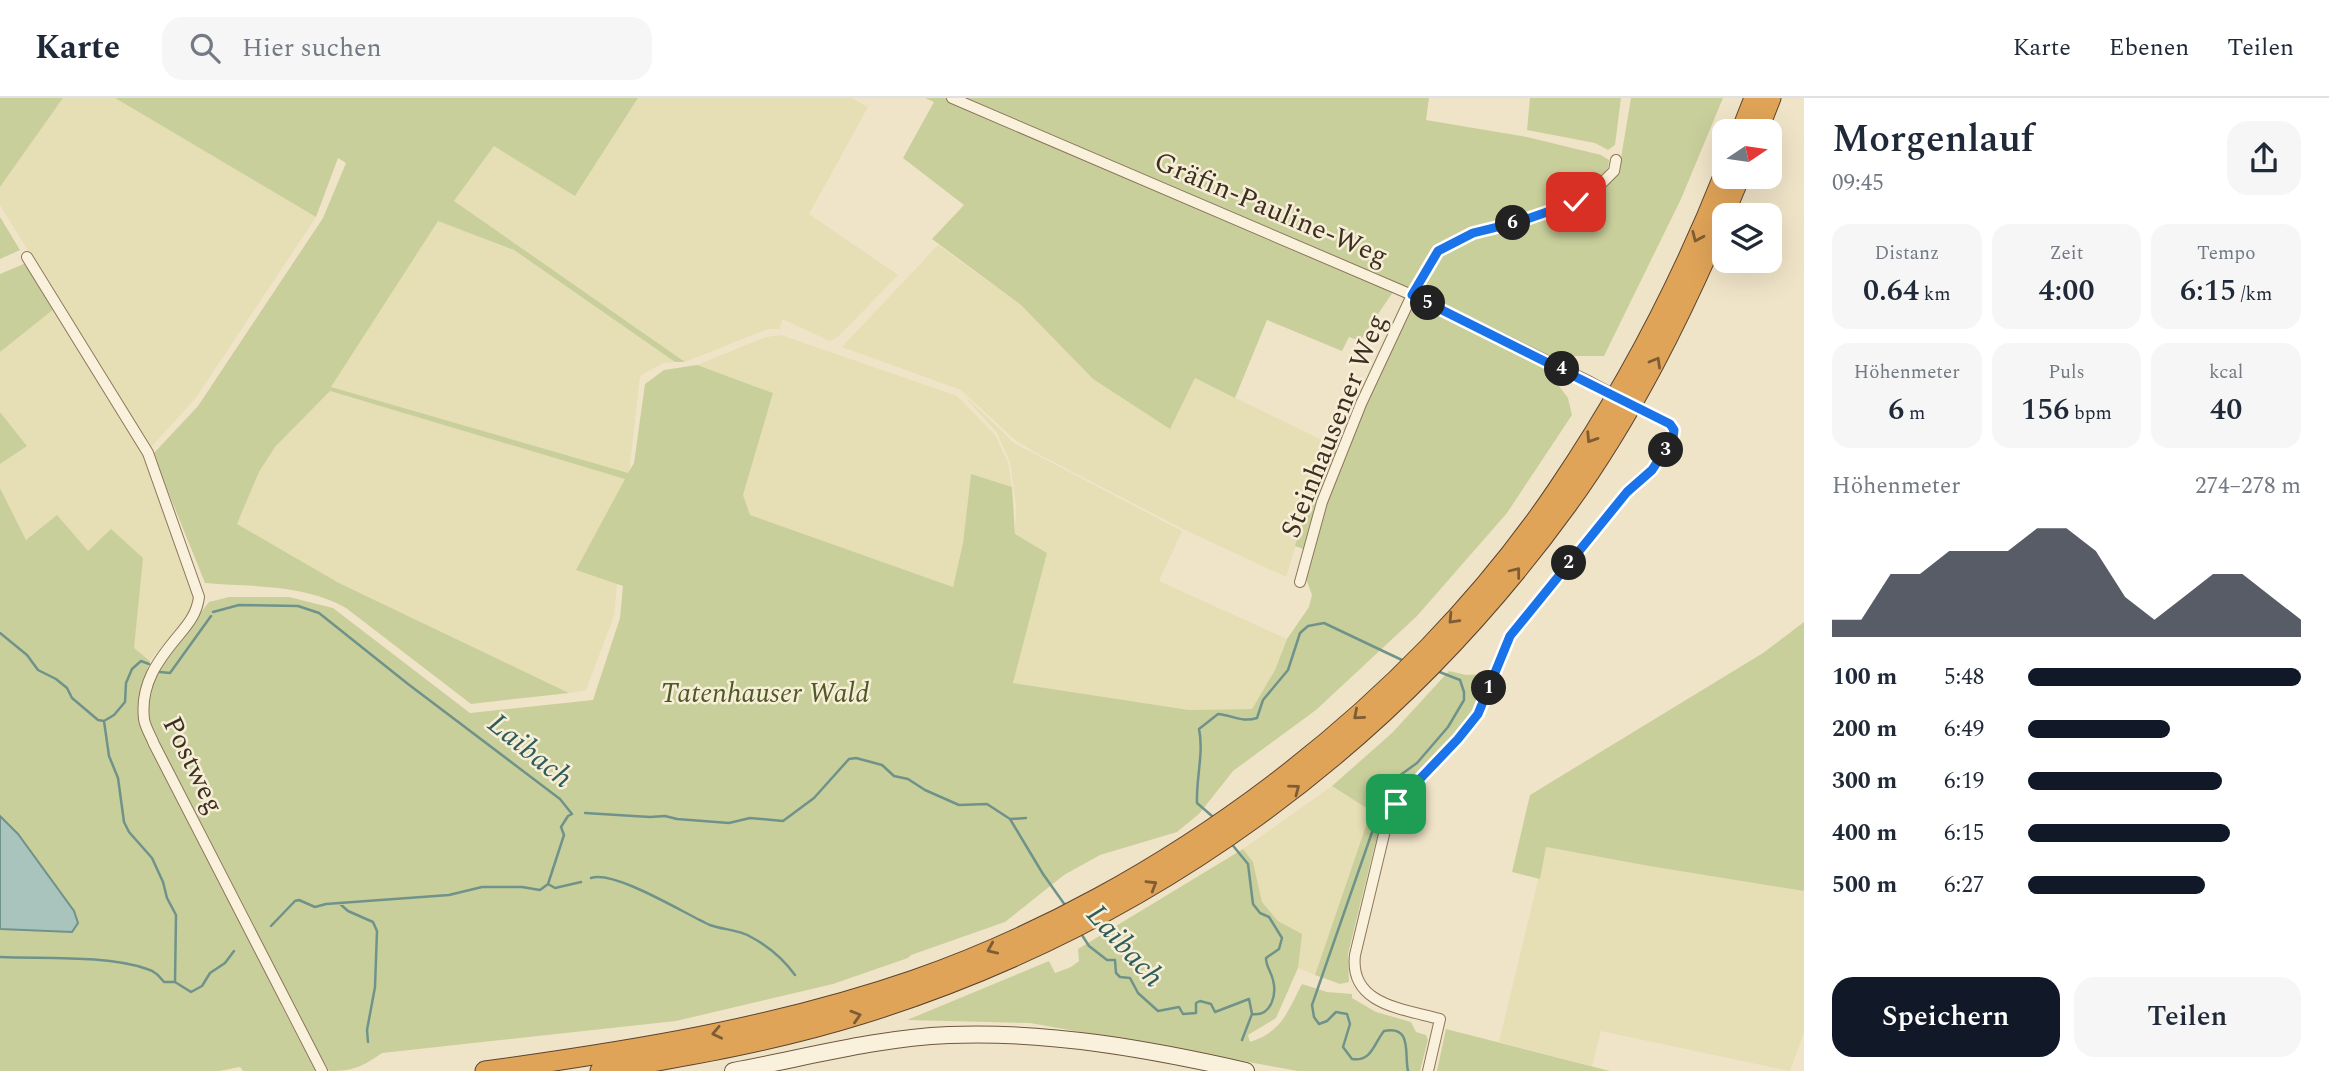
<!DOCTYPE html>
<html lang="de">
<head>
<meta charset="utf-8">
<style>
  :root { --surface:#fff; --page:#f6f6f7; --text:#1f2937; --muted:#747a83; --line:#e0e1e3; --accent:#111827 }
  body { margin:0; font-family:Spectral,serif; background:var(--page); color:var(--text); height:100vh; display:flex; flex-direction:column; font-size:26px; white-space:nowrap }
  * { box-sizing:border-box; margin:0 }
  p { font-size:23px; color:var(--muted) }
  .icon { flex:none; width:38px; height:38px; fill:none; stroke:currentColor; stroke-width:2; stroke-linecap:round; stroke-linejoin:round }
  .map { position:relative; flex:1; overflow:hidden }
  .panel { display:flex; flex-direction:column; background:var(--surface); width:525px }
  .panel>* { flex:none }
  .needle { width:46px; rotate:77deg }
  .fabs { position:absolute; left:1712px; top:21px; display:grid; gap:14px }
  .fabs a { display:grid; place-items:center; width:70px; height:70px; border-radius:14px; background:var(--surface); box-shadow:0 7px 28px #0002; font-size:35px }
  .pin { position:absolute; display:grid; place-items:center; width:60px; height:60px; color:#fff; margin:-30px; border-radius:14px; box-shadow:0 4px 10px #0006 }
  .km { position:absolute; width:35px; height:35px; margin:-18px; border-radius:50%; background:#222; color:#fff; font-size:19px; line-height:35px; text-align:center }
  .round { display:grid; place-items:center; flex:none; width:74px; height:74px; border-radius:21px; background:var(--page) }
  .headline { display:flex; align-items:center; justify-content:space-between; height:119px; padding:0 28px }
  h1 { font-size:38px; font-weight:600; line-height:52px }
  .stats { display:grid; grid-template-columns:repeat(3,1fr); gap:10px; height:119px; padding:7px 28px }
  .stats div { display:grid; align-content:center; border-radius:18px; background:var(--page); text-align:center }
  .stats b { font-size:30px; font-weight:600 }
  .stats small { font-size:19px; font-weight:400 }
  .stats p { font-size:19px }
  .chart { height:196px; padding:14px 28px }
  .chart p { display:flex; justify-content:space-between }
  .chart svg { width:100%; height:126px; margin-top:7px; fill:var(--accent); opacity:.7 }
  .action { display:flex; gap:14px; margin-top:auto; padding:14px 28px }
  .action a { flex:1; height:80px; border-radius:21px; background:var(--accent); color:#fff; font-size:28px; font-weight:600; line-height:80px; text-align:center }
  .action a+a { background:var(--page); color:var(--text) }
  ul { padding:0 28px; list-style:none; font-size:23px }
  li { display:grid; grid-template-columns:112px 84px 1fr; align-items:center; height:52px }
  li i { height:18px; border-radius:9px; background:var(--accent) }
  header { display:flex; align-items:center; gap:42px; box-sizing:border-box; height:98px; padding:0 35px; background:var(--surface); border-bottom:2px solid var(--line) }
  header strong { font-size:33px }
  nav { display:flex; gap:38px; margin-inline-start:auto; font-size:24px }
  .search { width:490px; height:63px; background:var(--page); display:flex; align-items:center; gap:18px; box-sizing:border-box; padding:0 24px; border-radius:21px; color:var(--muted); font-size:26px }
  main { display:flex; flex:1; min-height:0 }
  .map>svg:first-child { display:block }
  .farmland { fill:#e6deb5 }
  .green { fill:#c9cf9b }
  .water { fill:#a9c4bc; stroke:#6f938a; stroke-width:2 }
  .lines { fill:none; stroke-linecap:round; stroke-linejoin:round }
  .stream { stroke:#6f938a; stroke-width:2.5 }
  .minor-casing { stroke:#8d765c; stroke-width:12 }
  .secondary-casing { stroke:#6f573f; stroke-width:18 }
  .motorway-casing { stroke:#5b4430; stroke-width:21 }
  .minor { stroke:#faf1dc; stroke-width:10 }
  .secondary { stroke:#faf1dc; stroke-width:16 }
  .motorway { stroke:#e0a458; stroke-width:19 }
  .minor-bridge-casing { stroke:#8d765c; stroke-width:12; stroke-linecap:butt }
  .minor-bridge { stroke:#faf1dc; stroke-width:10 }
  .oneway { stroke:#7e5d36 }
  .route-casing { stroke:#fff; stroke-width:14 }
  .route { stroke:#1a73e8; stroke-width:9 }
  .labels { text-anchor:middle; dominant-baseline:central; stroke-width:5; stroke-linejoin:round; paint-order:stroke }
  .street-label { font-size:28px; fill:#3d2e20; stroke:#f7eed8 }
  .park-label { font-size:28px; font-style:italic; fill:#4d5a26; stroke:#f7eed8 }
  .water-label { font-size:30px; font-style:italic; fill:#2f5d5a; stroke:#f7eed8 }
</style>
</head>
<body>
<header>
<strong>Karte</strong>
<div class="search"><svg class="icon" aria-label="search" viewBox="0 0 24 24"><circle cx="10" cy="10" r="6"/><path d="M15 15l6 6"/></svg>Hier suchen</div>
<nav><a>Karte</a><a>Ebenen</a><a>Teilen</a></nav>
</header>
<main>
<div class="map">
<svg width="1804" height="973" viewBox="0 0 1804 973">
  <rect width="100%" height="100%" fill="#f0e4c8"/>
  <path class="farmland" d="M 63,0 L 115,0 L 316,119 L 195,301 L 144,357 L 192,489 L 193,498 L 192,509 L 184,523 L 150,562 L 134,551 L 88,453 L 26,442 L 0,390 L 0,366 L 27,348 L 0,314 L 0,254 L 54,211 L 63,209 L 0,107 L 0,89 Z
    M 638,0 L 852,0 L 868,9 L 809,116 L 898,177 L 838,239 L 830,243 L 782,221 L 780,231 L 768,231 L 685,264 L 454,103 L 494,48 L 576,97 Z
    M 438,122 L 514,152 L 675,264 L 663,265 L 640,278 L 629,376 L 331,289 Z
    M 938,147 L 1021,207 L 1093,281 L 1170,330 L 1195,280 L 1328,345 L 1286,479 L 1183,431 L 1038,356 L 1015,342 L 961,292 L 842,249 Z
    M 781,237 L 957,298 L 995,337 L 1008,364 L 1012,389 L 971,376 L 963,445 L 953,489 L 749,417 L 743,397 L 773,295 L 697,267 L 766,239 Z
    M 330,293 L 626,381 L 576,472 L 617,486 L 614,518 L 586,592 L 569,595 L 339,485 L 237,426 L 259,374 L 275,349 Z
    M 960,293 L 1014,345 L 1182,433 L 1159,483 L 1287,541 L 1275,572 L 1252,611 L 1189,612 L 1013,585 L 1047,455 L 1015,436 L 1016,408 L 1010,364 L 997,335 Z
    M 1332,688 L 1371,713 L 1315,877 L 1298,870 L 1301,836 L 1278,823 L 1262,804 L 1253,765 L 1243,751 Z
    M 1546,749 L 1649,768 L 1804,793 L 1804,934 L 1790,973 L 1601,933 L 1592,968 L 1499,944 Z"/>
  <path class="green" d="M 0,0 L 63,0 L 0,89 Z
    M 115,0 L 638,0 L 575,98 L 494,48 L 454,103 L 685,264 L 675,264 L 514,152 L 438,123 L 331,289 L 628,375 L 634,365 L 645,286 L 664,272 L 697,267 L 773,295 L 743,397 L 750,417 L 953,489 L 963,445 L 971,376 L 1012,389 L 1015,436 L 1047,455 L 1013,585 L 1189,612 L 1252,611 L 1275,572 L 1287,541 L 1309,509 L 1312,497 L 1305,478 L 1311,454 L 1295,448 L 1328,345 L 1337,348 L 1407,200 L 1393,194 L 1360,243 L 1349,239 L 1342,253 L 1267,222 L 1235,300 L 1195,280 L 1170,331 L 1093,281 L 1021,207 L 932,141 L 964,107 L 903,60 L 934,4 L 925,0 L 1429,0 L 1426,22 L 1527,39 L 1601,57 L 1609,62 L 1608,70 L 1591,90 L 1599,93 L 1621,60 L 1631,0 L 1723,0 L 1681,101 L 1604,258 L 1561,258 L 1547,272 L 1568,300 L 1572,317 L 1507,415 L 1417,518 L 1316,612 L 1233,673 L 1199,716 L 1177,734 L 1100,757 L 1064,777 L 1005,824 L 911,857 L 908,860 L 833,886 L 676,923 L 382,955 C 362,969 353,973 329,973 L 291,904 L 281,907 L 316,973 L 243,973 L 240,969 L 219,973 L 0,973 L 0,831 L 72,834 L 77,820 L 18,736 L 0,718 L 0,390 L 26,442 L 57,417 L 88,453 L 111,431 L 143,460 L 134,550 L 150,563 L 142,588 L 150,649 L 160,644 L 148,619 L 150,592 L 159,568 L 209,504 L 229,499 L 289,499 L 333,510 L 470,615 L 593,602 L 620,520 L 623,488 L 576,472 L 625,381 L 330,293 L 275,349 L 259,374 L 237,426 L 339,485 L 569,595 L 471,606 L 346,510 C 304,486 252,489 205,485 L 153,356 L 198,308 L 323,120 L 346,65 L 338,60 L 316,119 Z
    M 1530,0 L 1621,0 L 1615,47 L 1608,52 L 1595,45 L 1527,32 Z
    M 0,119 L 20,152 L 0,161 Z
    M 26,165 L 54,211 L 0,254 L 0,176 Z
    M 0,314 L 27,348 L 0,366 Z
    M 1804,524 L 1804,793 L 1649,768 L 1546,749 L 1540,781 L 1512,774 L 1530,697 L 1763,555 Z
    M 1449,573 L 1466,577 L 1484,576 L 1488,580 L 1475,612 L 1455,638 L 1399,692 L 1386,710 L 1374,750 L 1348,856 L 1349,884 L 1340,886 L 1315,877 L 1371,713 L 1332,688 L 1392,635 Z
    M 1243,751 L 1253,764 L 1262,804 L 1278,823 L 1302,836 L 1298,870 L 1276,920 L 1248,937 L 1250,944 C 1283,933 1287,914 1302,886 L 1327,894 L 1352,896 L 1352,900 L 1376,914 L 1411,924 L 1416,934 L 1426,937 L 1428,942 L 1420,973 L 1298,973 L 1030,925 L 907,922 L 1049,863 L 1055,875 L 1071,869 L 1079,863 L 1078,851 Z
    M 1446,931 L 1610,973 L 1437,973 Z"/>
  <path class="water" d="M 0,718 L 18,736 L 74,813 L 78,825 L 72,834 L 0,831 Z"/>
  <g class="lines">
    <path class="stream" d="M 213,514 L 239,507 L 298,508 L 319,515 L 408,586 L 560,701 L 572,716 L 568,718 L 561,729 L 564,737 L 548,786 L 540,792 L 522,789 L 482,789 L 449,797 L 326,806 L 315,809 L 299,802 L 295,803 L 271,828
      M 0,535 L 27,557 L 38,572 L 56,581 L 67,590 L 72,600 L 98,622 L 104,623 L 114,617 L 125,604 L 126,585 L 132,571 L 141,563 L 149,566
      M 160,574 L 170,575 L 211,518
      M 104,623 L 109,658 L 118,680 L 124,724 L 129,734 L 152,760 L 163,784 L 167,800 L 176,817 L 175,884
      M 585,715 L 650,719 L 665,718 L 677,721 L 729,725 L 750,720 L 783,723 L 814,700 L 849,661 L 856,660 L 882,667 L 894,678 L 908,681 L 925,692 L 959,707 L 987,706 L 1010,721 L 1043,776 L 1065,807
      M 1212,718 L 1197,705 C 1196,680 1204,654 1199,631 L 1218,616 C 1232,617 1242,625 1257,620 L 1263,602 L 1288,572 L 1300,535 L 1308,528 L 1324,525 L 1404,563
      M 1011,721 L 1026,720
      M 591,780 C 615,772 685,816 710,827 C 723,832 738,831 751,839 C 768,848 784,862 795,877
      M 548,786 L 555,790 L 581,784
      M 339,805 L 348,813 L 373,824 L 377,833 L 375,889 L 367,932 L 368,944
      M 1080,834 L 1089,848 L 1107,862 L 1115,862 L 1116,875 L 1120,879 L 1130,880 L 1138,895 L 1158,913 L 1179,909 L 1183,916 L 1196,915 L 1196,905 L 1200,903 L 1211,906 L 1215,914 L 1249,901 L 1252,916 C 1271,919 1277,897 1273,882 C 1271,873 1266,869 1266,860 L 1279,851 L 1282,840 L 1269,819 L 1260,815 L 1253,806 L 1248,766 L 1230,744
      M 0,859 C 43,861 107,857 147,871 C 155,873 159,878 164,884 L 175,884 L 191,894 L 202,888 L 210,875 L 225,865 L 234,853
      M 1242,942 L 1252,916
      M 1408,973 C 1404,957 1413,927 1384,933 C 1374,945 1372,964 1352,961 L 1343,949 L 1350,926 L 1347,916 L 1336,914 L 1327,923 L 1319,926 L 1314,919 L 1312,907 L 1377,720 L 1399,678 L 1417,665 L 1448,629 L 1464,602 L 1464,594 L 1460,582 L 1437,573"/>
    <g class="minor-casing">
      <path id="minor" d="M 952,0 L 1412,197 L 1590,284
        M 27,159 L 148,355 L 199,499 C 197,515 189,525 179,537 C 158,562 140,586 144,621 C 145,629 151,638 154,646 L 322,973
        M 1300,484 L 1322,404 L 1361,306 L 1412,197 L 1438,153 L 1473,135 L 1518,124 L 1576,104 L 1597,90 L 1614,73 L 1616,62
        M 1428,973 L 1440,921 C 1404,911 1349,907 1355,857 L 1386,728 L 1396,706 L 1458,641 L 1478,616 L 1510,538 L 1627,394 L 1652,372 L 1673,340 L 1674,333 L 1670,326 L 1662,322"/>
    </g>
    <g class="secondary-casing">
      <path id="secondary" d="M 733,973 C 804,960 876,940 949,937 C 1048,933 1149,951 1246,973"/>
    </g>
    <g class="motorway-casing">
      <path id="motorway" d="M 1741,33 L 1754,0
        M 1758,33 L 1771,0
        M 1724,117 L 1740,79
        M 485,973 C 630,953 775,930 914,882 C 1163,795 1409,611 1557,392 C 1624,293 1680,187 1724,76
        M 600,973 C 688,958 776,943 862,916 C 1148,827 1392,649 1568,406 C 1632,317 1681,219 1724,118"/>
    </g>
    <use href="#minor" class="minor"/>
    <use href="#secondary" class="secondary"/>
    <use href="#motorway" class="motorway"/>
    <g class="minor-bridge-casing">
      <path id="minor-bridge" d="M 1590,284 L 1662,322"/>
    </g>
    <use href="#minor-bridge" class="minor-bridge"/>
  </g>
  <defs><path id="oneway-chevron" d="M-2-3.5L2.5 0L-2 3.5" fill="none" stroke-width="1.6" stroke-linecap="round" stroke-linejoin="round" transform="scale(1.75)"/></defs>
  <g class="oneway">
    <use href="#oneway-chevron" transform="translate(1697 139) rotate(114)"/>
    <use href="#oneway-chevron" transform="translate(1656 264) rotate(-60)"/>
    <use href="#oneway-chevron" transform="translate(1591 340) rotate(123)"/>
    <use href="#oneway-chevron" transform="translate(1516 474) rotate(-52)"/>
    <use href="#oneway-chevron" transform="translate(1453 521) rotate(133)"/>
    <use href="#oneway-chevron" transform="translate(1358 617) rotate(139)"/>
    <use href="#oneway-chevron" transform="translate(1295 691) rotate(-37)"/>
    <use href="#oneway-chevron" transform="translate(1152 787) rotate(-31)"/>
    <use href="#oneway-chevron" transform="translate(992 851) rotate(156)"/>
    <use href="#oneway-chevron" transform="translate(856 918) rotate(-17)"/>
    <use href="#oneway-chevron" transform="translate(717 935) rotate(168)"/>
  </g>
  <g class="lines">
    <g class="route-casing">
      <path id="route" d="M 1396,706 L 1458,641 L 1478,616 L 1510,538 L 1627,394 L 1652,372 L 1673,340 L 1674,332 L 1670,326 L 1412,197 L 1438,153 L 1473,135 L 1518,124 L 1576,104"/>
    </g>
    <use href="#route" class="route"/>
  </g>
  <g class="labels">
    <g class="street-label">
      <text transform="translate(1271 111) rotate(23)">Gräfin-Pauline-Weg</text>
      <text transform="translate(1334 328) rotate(-68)">Steinhausener Weg</text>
      <text transform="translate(193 667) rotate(64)">Postweg</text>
    </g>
    <g class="park-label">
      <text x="765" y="595">Tatenhauser Wald</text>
    </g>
    <g class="water-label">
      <text transform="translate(530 653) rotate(39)">Laibach</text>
      <text transform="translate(1125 848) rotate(48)">Laibach</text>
    </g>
  </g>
</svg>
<div class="fabs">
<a><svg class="needle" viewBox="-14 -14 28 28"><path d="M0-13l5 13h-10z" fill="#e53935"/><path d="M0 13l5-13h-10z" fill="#747a83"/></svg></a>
<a><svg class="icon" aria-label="layers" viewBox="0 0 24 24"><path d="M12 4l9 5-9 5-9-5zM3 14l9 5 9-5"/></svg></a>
</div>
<div class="pin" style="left:1396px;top:706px;background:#1e9e55"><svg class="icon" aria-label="arrive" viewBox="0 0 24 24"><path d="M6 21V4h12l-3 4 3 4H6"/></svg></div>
<div class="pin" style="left:1576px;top:104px;background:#d93025"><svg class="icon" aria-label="check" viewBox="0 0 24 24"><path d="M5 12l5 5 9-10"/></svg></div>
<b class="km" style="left:1489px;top:590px">1</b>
<b class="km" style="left:1569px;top:465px">2</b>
<b class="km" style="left:1666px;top:352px">3</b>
<b class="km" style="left:1562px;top:271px">4</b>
<b class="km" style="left:1428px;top:205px">5</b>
<b class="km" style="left:1513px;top:125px">6</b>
</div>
<section class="panel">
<div class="headline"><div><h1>Morgenlauf</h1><p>09:45</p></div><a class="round"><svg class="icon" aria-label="share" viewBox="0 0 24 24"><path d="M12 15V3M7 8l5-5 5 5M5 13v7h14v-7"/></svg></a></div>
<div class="stats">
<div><p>Distanz</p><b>0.64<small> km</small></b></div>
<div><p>Zeit</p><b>4:00</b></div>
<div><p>Tempo</p><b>6:15<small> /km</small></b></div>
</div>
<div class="stats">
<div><p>Höhenmeter</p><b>6<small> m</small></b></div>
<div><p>Puls</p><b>156<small> bpm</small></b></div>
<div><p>kcal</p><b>40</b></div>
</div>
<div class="chart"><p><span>Höhenmeter</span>274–278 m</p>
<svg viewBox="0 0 160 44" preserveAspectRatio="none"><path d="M0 44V38L10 38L20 22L30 22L40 14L50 14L60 14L70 6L80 6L90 14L100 30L110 38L120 30L130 22L140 22L150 30L160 38V44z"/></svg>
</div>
<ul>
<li><b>100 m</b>5:48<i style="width:100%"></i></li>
<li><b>200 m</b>6:49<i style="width:52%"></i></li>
<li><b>300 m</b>6:19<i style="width:71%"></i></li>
<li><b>400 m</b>6:15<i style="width:74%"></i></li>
<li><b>500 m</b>6:27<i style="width:65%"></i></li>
</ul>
<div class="action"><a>Speichern</a><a>Teilen</a></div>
</section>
</main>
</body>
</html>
